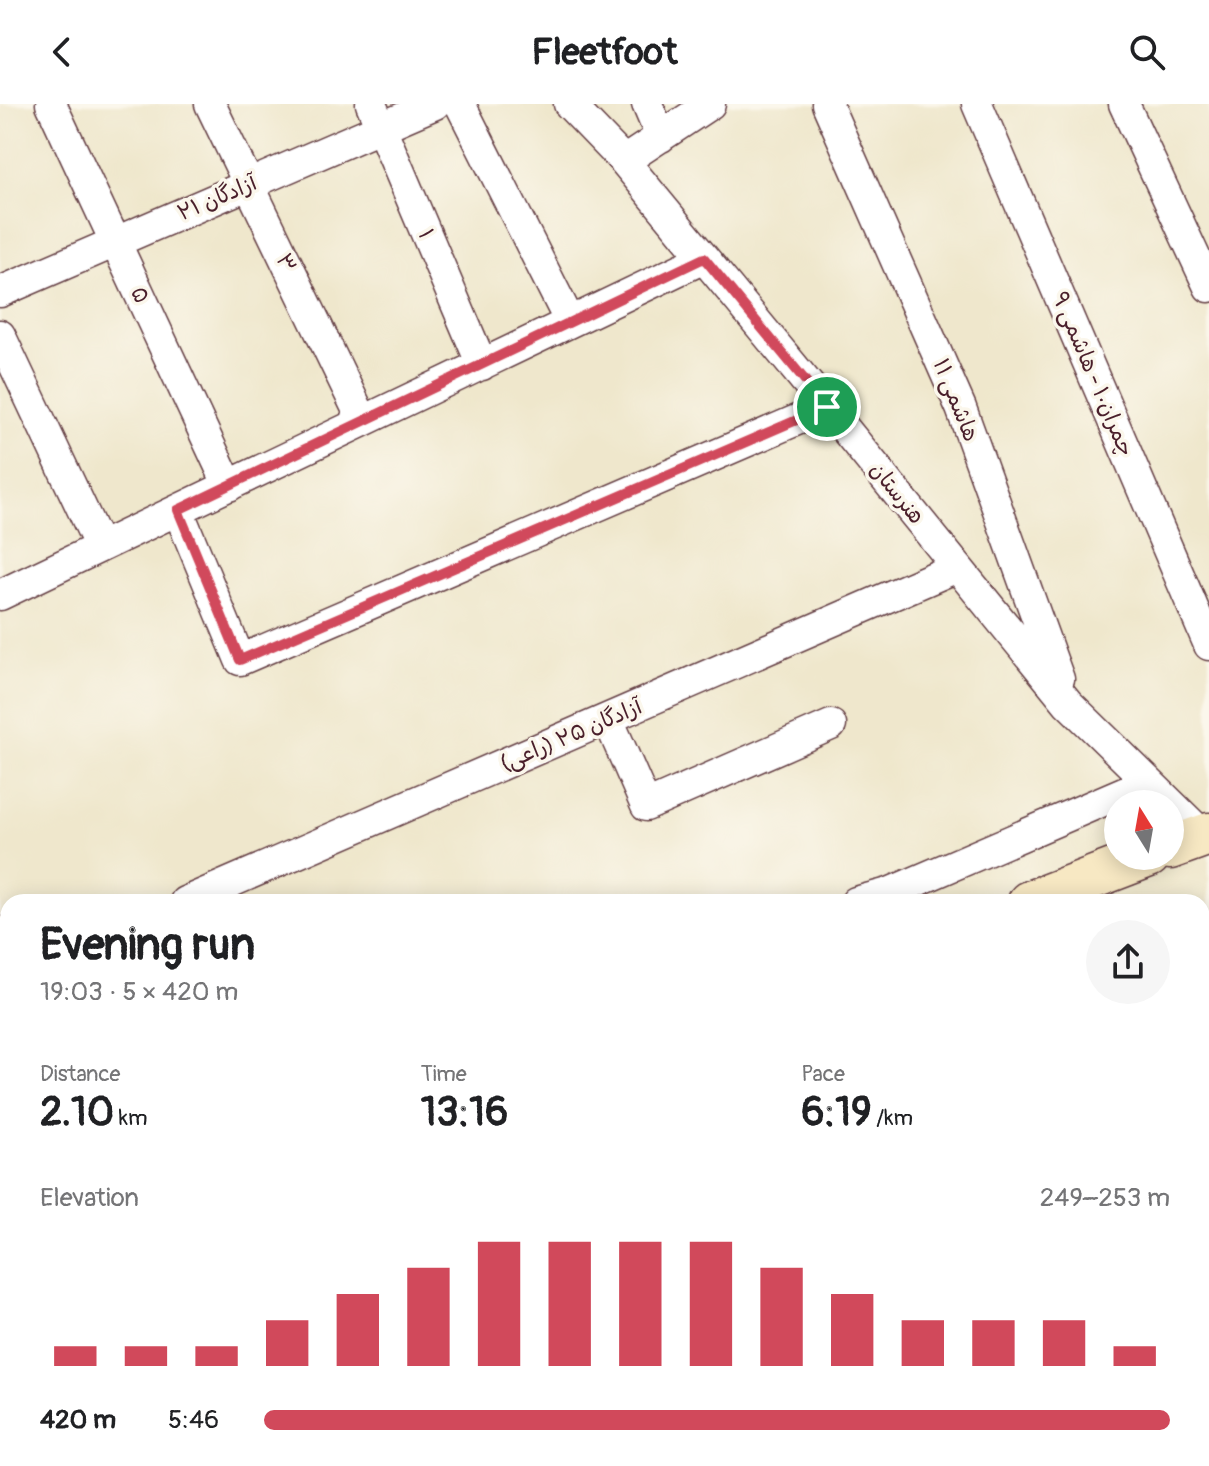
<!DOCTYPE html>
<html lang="en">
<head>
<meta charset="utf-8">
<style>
  :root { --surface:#fff; --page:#f6f6f6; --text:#202124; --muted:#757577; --accent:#d1495b }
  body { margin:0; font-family:Pangolin,"Playpen Sans Arabic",sans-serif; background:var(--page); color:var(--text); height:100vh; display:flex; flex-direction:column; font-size:30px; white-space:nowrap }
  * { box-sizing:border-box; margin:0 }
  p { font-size:26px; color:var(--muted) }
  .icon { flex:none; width:44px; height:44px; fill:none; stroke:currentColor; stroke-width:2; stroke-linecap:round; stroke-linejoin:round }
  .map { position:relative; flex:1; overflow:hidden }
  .sheet { position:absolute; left:0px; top:790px; width:1210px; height:572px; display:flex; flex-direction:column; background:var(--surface); border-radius:24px 24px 0 0; box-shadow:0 4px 20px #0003 }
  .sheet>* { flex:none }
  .needle { width:52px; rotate:349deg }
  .tools { position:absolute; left:1104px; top:686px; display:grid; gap:16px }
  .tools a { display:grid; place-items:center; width:80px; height:80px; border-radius:50%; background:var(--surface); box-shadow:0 4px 20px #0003; font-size:40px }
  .pin { position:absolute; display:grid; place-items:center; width:68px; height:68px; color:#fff; margin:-34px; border:4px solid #fff; border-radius:50%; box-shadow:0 2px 8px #0007 }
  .round { display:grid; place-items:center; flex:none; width:84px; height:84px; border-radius:42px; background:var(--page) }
  .summary { display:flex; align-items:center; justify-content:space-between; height:136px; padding:0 40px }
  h1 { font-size:44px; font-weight:700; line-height:60px }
  .metrics { display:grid; grid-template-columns:repeat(3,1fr); gap:12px; height:136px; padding:8px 40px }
  .metrics div { display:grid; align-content:center }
  .metrics b { font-size:40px; font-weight:700 }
  .metrics small { font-size:22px; font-weight:400 }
  .metrics p { font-size:22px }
  .chart { height:224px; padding:16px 40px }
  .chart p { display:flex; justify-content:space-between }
  .chart svg { width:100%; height:144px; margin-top:8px; stroke:var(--accent); stroke-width:6 }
  ul { padding:0 40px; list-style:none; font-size:26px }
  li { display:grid; grid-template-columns:128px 96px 1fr; align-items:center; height:60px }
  li i { height:20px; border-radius:10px; background:var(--accent) }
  header { display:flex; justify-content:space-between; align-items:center; height:104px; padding:0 40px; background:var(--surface); font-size:36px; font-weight:700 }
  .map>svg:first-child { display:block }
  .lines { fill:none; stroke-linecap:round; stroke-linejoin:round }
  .street-casing { stroke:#633d43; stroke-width:33 }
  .secondary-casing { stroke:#633d43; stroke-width:45 }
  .street { stroke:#fff; stroke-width:30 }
  .secondary { stroke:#f7e8c3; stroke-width:42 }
  .route-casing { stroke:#fff; stroke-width:16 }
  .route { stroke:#d1495b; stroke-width:10 }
  .labels { text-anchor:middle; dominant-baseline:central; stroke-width:7; stroke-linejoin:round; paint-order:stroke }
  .street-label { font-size:22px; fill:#4a1f2b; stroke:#fbf7ec }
</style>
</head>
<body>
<header><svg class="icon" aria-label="back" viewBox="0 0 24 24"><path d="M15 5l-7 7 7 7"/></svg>Fleetfoot<svg class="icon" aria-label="search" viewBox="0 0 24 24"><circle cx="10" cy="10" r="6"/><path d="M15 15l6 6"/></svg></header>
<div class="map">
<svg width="1209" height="1362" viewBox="0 0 1209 1362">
  <rect width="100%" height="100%" fill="#fbf7ec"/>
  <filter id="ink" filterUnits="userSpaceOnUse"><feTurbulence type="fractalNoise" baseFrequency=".0125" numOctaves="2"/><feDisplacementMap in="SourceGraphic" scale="16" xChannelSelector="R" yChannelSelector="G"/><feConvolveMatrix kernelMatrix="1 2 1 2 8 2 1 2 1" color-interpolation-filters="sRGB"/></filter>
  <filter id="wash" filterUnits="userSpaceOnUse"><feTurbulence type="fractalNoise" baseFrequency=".006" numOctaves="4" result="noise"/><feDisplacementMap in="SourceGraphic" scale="32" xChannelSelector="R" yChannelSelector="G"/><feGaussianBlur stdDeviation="1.8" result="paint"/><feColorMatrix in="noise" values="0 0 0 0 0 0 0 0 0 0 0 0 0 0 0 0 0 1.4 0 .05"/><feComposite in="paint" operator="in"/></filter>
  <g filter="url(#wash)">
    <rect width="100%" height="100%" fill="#efe7cc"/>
  </g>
  <g filter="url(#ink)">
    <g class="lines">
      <g class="street-casing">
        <path id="street" d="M 51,0 L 229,382
          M 210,0 L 363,317
          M 371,0 L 482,261
          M 460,0 L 570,218
          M 569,0 L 624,57 L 827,303 L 1068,599 L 1204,732
          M 647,0 L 661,33
          M 827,0 L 961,304 L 1059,575
          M 977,0 L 1209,541
          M 1124,0 L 1209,183
          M 624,57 L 710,0
          M 0,188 L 435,0
          M 0,231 L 100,443
          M 178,406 L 240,556 L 827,303
          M 0,491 L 704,154
          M 608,615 L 646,702 L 831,621
          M 185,798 L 957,463
          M 856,798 L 889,789 L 1147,678
          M 1202,917 L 1209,914
          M 1202,1055 L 1209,1051
          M 1202,1173 L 1209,1170
          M 0,1280 L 8,1276
          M 564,1362 L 581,1354
          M 773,1362 L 792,1354
          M 1170,1362 L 1190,1354"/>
      </g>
      <g class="secondary-casing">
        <path id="secondary" d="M 1170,744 L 1209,730
          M 1029,798 L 1149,752
          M 0,834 L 8,850
          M 249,1354 L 253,1362"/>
      </g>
      <use href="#street" class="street"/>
      <use href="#secondary" class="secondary"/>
    </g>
  </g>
  <g class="lines" filter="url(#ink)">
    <g class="route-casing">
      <path id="route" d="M 704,154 L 827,303 L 240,556 L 178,406 Z"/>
    </g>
    <use href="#route" class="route"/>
  </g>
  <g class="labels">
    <g class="street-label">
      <text transform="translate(217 94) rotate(-23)">آزادگان ۲۱</text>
      <text transform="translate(426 130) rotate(67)">۱</text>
      <text transform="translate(286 159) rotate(64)">۳</text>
      <text transform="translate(140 191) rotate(65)">۵</text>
      <text transform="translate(1093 270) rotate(67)">چمران۱۰ - هاشمی ۹</text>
      <text transform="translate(956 296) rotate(68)">هاشمی ۱۱</text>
      <text transform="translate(897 389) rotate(51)">هنرستان</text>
      <text transform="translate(571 631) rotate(-23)">آزادگان ۲۵ (راعی)</text>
    </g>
  </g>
</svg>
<div class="tools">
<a><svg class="needle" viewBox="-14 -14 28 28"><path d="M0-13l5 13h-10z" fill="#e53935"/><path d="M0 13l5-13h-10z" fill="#757577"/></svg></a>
</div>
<div class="pin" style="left:827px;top:303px;background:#1e9e55"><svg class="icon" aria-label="arrive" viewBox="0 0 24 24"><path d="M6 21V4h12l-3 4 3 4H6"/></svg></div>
<section class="sheet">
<div class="summary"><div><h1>Evening run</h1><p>19:03 · 5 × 420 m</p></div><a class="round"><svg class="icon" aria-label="share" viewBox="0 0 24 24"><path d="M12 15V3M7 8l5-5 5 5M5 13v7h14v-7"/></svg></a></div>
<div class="metrics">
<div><p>Distance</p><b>2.10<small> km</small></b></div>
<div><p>Time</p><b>13:16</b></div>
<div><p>Pace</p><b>6:19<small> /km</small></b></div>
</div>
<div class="chart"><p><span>Elevation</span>249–253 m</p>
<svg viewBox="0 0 160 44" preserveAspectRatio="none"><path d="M5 44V38M15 44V38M25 44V38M35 44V30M45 44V22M55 44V14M65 44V6M75 44V6M85 44V6M95 44V6M105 44V14M115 44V22M125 44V30M135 44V30M145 44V30M155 44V38"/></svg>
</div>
<ul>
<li><b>420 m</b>5:46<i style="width:100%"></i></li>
</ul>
</section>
</div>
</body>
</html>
